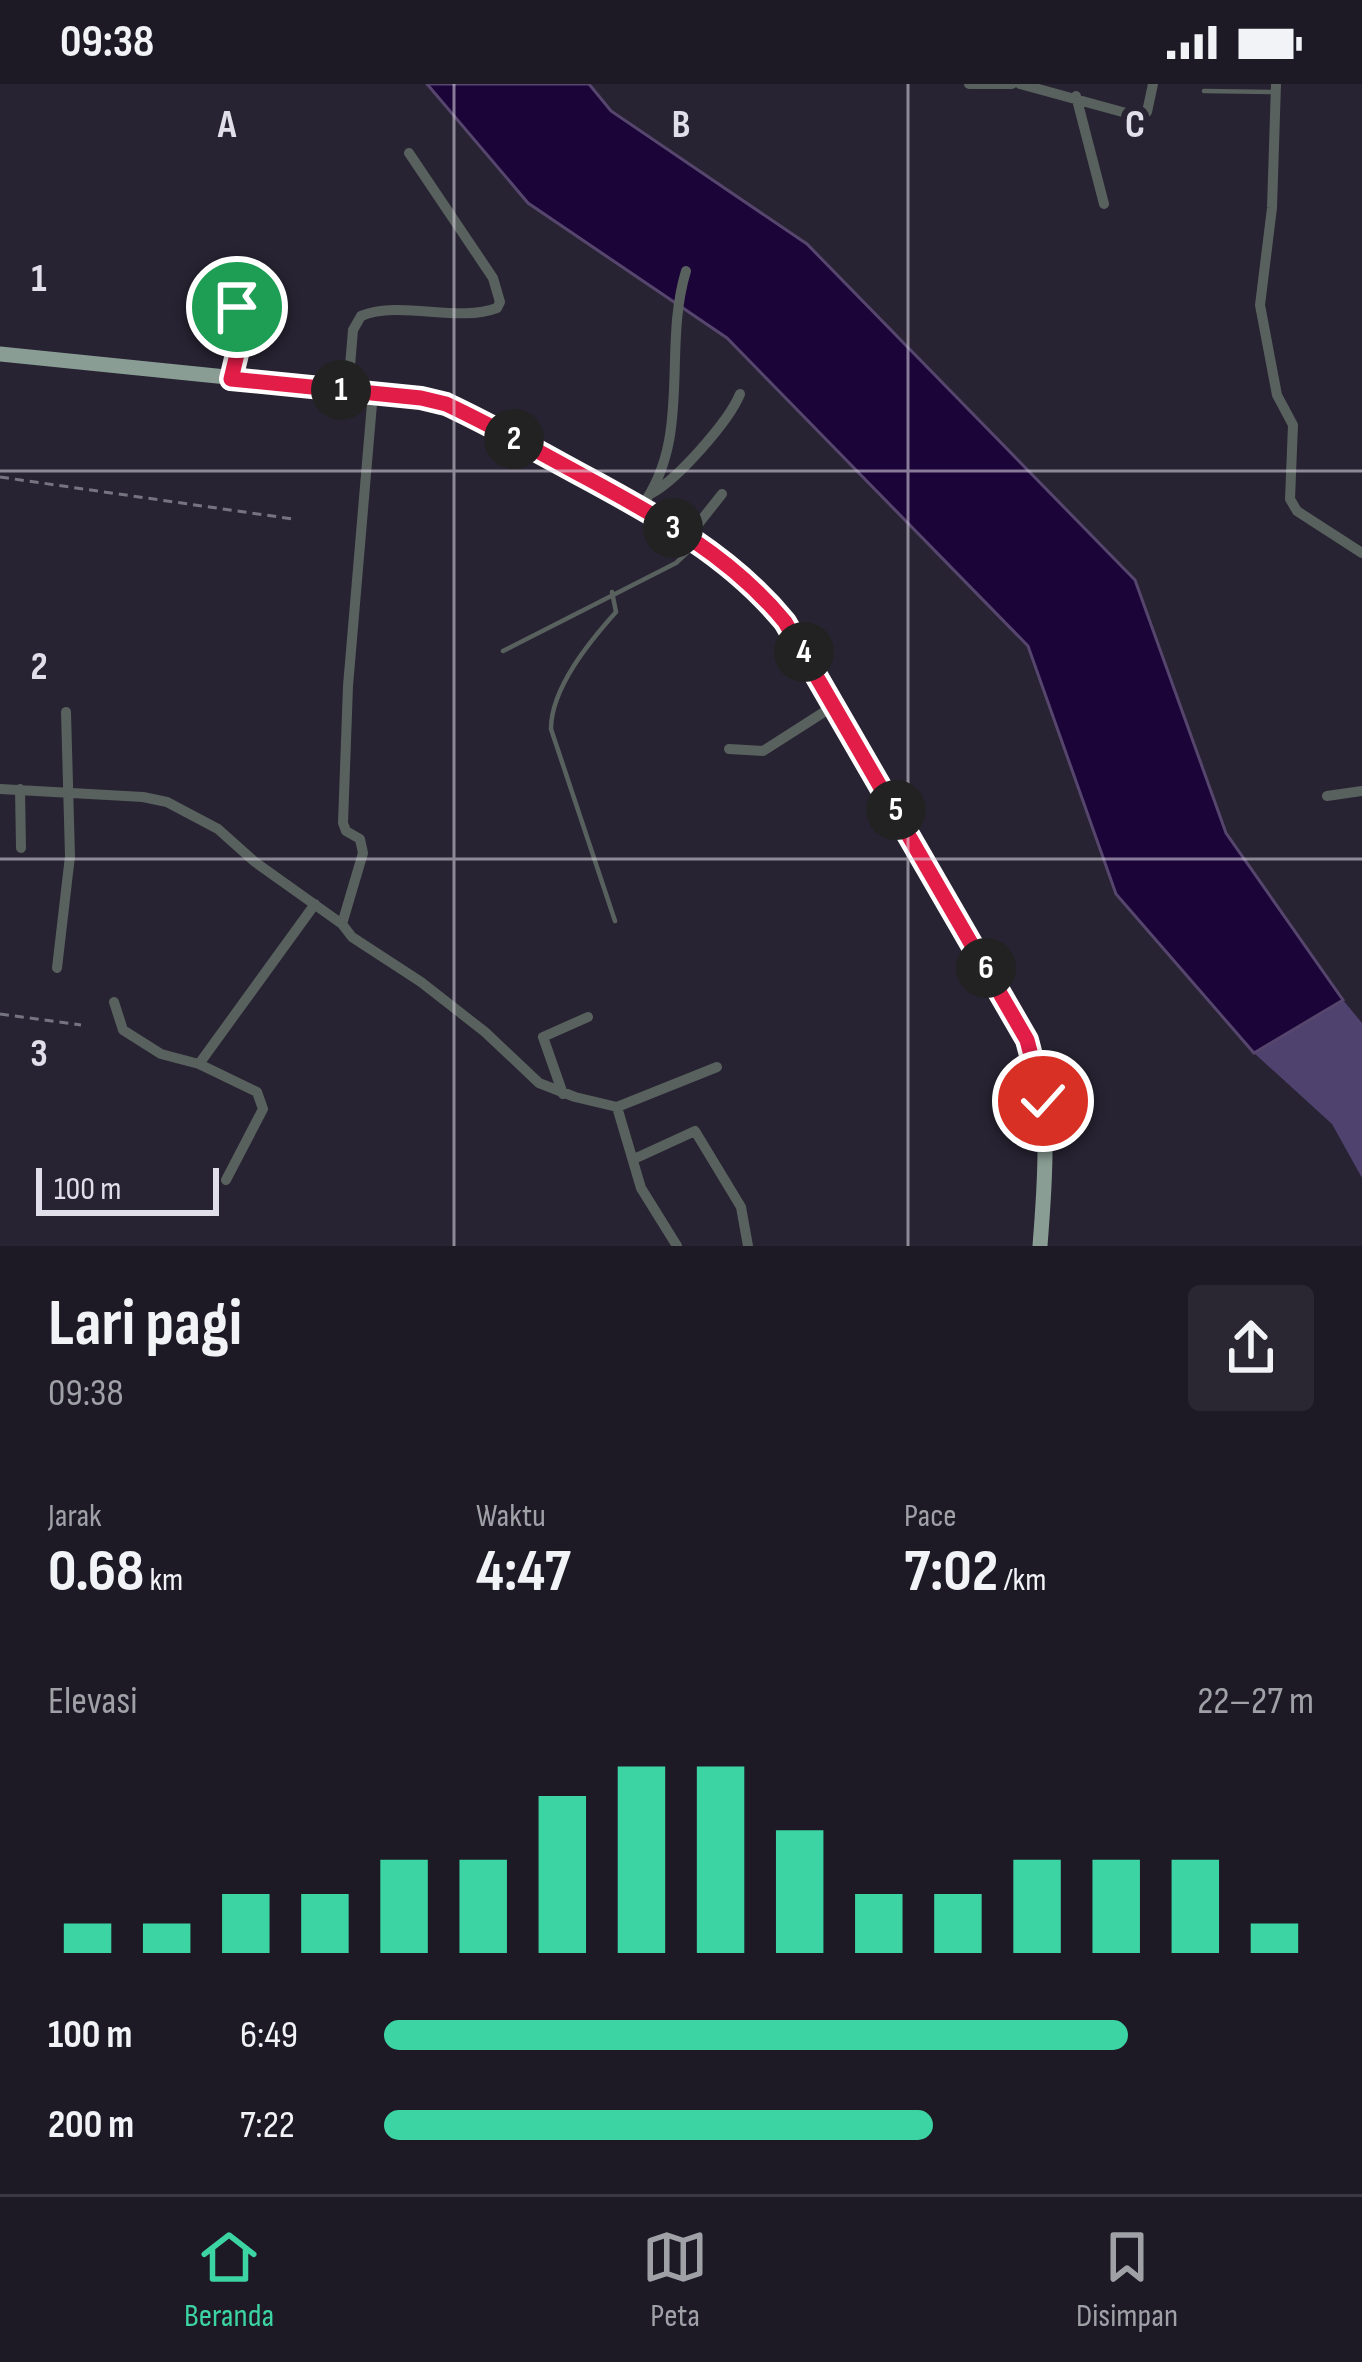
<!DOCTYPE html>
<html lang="id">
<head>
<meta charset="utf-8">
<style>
  :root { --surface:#1d1a26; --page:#2a2732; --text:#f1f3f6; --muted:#a0a1a7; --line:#3b3843; --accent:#3dd4a3 }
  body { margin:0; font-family:"Sofia Sans Condensed",sans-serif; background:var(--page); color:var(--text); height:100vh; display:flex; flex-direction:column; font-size:45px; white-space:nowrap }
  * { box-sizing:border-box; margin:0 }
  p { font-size:39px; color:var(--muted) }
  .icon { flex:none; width:66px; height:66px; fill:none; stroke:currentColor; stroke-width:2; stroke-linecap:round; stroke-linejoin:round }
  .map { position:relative; height:1162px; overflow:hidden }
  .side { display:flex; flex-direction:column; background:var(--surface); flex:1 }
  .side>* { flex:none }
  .scale { position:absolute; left:36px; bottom:30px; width:183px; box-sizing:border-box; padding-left:12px; border:6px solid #e1dfe9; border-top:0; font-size:33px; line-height:42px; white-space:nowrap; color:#e1dfe9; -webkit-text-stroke:9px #272332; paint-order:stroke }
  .pin { position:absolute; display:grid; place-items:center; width:102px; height:102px; color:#fff; margin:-51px; border:6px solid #fff; border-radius:50%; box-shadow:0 3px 12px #0007 }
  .km { position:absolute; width:60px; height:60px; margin:-30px; border-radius:50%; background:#222; color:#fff; font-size:33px; line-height:60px; text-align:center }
  .round { display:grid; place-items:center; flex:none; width:126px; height:126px; border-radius:12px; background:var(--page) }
  .overview { display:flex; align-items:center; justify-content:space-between; height:204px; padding:0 48px }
  h1 { font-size:66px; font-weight:700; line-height:90px }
  .figures { display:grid; grid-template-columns:repeat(3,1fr); gap:18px; height:204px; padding:12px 48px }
  .figures div { display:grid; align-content:center }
  .figures b { font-size:60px; font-weight:700 }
  .figures small { font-size:33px; font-weight:400 }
  .figures p { font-size:33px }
  .chart { height:336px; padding:24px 48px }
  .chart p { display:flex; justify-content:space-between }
  .chart svg { width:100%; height:216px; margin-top:12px; stroke:var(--accent); stroke-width:6 }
  ul { padding:0 48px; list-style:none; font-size:39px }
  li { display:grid; grid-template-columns:192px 144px 1fr; align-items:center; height:90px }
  li i { height:30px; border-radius:15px; background:var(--accent) }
  .status { display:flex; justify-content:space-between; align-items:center; height:84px; padding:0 60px; background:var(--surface); direction:ltr }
  .status svg { height:33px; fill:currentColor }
  .menu { display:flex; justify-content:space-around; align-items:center; height:168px; border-top:3px solid var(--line); background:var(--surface); font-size:33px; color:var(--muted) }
  .menu a { display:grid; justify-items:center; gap:6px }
  .menu .on { color:var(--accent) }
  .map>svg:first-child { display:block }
  .green { fill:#4f426f }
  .water { fill:#1b0438; stroke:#56466d; stroke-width:3 }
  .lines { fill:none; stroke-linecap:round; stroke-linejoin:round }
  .path { stroke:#777481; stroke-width:3; stroke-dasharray:9 6; stroke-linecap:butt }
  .service { stroke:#58615d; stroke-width:4.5 }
  .minor { stroke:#58615d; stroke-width:10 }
  .primary { stroke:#8a9d94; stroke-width:15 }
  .route-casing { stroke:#fff; stroke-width:24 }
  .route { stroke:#e11d48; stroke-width:15 }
  .grid { fill:none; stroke:#e1dfe9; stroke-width:3; stroke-opacity:0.55 }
  .grid-label { font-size:39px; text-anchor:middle; font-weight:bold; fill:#e1dfe9; stroke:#272332; stroke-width:12; stroke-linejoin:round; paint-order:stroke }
</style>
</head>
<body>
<div class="status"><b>09:38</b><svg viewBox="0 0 49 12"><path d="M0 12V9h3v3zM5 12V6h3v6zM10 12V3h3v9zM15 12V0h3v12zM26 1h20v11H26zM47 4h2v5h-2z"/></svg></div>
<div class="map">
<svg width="1362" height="1162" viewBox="0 0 1362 1162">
  <rect width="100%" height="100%" fill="#272332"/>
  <path class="green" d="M 1343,916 L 1362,939 L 1362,1094 L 1332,1040 L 1254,969 Z"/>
  <path class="water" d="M 427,0 L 589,0 L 611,27 L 807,160 L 1135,496 L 1226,749 L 1343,916 L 1254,969 L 1116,810 L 1028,562 L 727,254 L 528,119 Z"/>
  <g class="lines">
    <path class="path" d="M 0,393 L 293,435
      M 0,930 L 81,941"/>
    <path class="service" d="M 1204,7 L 1275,8
      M 612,508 L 616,528 C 590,557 551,604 551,645 L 615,837
      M 503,567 L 676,479 L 693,463"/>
    <path class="minor" d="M 969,0 L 1012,0
      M 1020,0 L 1137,32 L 1147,28 L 1153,0
      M 1276,0 L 1272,124 L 1260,221 L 1277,311 L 1293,341 L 1290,415 L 1297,427 L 1362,469
      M 1076,12 L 1104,120
      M 222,179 C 240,218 241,253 231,295
      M 348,306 L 353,246 L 361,232 C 401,216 458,239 497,224 L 500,218 L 493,194 L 409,69
      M 652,409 C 678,395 729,337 740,310
      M 641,423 C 693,354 662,265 686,187
      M 688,453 L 722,410
      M 729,665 L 763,667 L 835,621
      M 0,705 L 143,713 L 167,718 L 218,745 L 255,778 L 342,840 L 352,853 L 421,898 L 485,948 L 539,999 L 575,1013 L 617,1023 L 641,1104 L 677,1162
      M 20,705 L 21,764
      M 1327,712 L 1362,707
      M 342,840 L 363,769 L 360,755 L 346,747 L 343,739 L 348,602 L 373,308
      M 57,884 L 70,772 L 66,628
      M 114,918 L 123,946 L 161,970 L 199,980
      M 563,1010 L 543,953 L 588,933
      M 617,1023 L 717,983
      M 634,1075 L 695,1047 L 741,1123 L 748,1162
      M 226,1096 L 263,1025 L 257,1008 L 199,980 L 315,820"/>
    <path class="primary" d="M 0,270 L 373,308 L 446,320 L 641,423 L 726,477 L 785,538 L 1026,956 C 1053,1021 1045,1093 1040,1162"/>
  </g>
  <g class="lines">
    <g class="route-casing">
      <path id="route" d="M 237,223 L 238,266 L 231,295 L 421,314 L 446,320 C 493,342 539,368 585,393 C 659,433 731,472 785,538 L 1027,956 L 1043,1017"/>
    </g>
    <use href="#route" class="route"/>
  </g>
  <path class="grid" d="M 454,0 L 454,1162M 908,0 L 908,1162M 0,387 L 1362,387M 0,775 L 1362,775"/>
  <g class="grid-label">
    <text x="227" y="53">A</text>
    <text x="681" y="53">B</text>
    <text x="1135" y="53">C</text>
    <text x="39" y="207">1</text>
    <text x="39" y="595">2</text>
    <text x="39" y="982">3</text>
  </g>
</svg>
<div class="scale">100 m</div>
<div class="pin" style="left:237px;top:223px;background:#1e9e55"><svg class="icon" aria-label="arrive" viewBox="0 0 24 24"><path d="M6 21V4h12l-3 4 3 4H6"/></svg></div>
<div class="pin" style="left:1043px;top:1017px;background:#d93025"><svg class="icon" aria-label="check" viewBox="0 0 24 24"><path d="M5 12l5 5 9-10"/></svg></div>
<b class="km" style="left:341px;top:306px">1</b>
<b class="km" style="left:514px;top:355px">2</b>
<b class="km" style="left:673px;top:444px">3</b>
<b class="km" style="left:804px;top:568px">4</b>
<b class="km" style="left:896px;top:726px">5</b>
<b class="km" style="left:986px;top:884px">6</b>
</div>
<section class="side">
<div class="overview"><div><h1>Lari pagi</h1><p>09:38</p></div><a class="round"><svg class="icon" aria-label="share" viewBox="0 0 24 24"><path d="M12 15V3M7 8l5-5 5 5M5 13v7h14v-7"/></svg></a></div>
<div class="figures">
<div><p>Jarak</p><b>0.68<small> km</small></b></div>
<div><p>Waktu</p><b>4:47</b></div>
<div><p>Pace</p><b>7:02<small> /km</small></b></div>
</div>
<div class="chart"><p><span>Elevasi</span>22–27 m</p>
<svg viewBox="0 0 160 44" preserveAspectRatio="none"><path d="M5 44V38M15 44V38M25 44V32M35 44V32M45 44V25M55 44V25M65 44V12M75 44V6M85 44V6M95 44V19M105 44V32M115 44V32M125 44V25M135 44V25M145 44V25M155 44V38"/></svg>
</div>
<ul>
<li><b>100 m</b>6:49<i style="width:80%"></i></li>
<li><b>200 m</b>7:22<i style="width:59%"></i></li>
</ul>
</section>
<nav class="menu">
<a class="on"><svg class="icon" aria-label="home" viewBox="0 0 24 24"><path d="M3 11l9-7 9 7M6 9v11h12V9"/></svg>Beranda</a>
<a><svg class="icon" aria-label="map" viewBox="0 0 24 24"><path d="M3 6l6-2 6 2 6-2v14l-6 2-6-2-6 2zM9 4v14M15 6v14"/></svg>Peta</a>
<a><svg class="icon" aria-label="saved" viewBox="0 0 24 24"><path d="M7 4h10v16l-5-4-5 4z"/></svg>Disimpan</a>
</nav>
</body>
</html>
